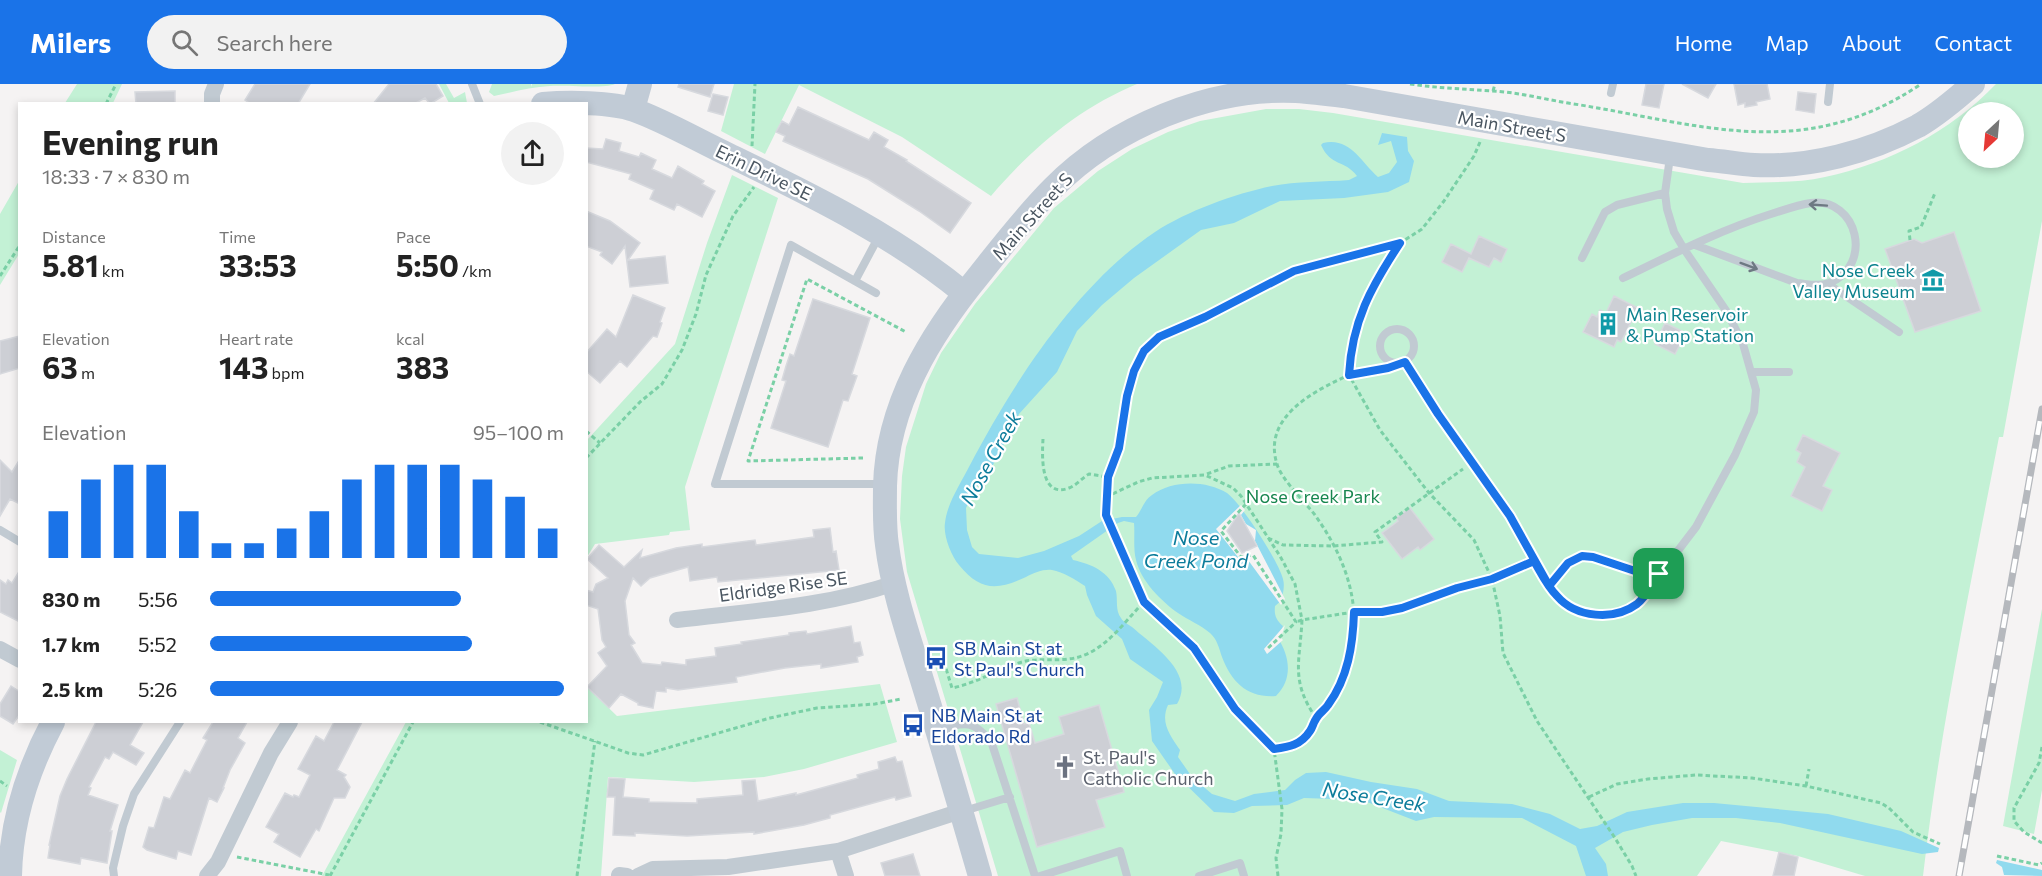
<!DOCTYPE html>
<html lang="en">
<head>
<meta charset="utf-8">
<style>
  :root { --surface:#fff; --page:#f2f2f2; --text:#222; --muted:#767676; --accent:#1a73e8 }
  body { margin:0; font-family:Commissioner,sans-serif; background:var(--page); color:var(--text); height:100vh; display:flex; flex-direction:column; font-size:22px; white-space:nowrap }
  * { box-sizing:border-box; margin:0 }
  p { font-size:20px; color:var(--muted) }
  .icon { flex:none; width:33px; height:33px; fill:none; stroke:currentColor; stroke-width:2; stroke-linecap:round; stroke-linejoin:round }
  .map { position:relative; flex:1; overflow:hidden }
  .side { position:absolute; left:18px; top:18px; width:570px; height:621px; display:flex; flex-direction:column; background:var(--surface); border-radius:0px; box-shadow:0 3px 9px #0003 }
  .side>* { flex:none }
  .needle { width:39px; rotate:206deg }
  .buttons { position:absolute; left:1958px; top:18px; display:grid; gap:12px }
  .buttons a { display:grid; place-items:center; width:66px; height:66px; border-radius:50%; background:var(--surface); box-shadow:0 3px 9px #0003; font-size:30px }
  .pin { position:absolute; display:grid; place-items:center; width:51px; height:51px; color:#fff; margin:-26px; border-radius:12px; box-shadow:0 3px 9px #0006 }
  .round { display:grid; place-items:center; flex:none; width:63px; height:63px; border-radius:32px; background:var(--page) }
  .headline { display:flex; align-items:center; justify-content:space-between; height:102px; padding:0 24px }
  h1 { font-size:33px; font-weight:700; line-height:45px }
  .figures { display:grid; grid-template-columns:repeat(3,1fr); gap:9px; height:102px; padding:6px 24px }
  .figures div { display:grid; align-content:center }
  .figures b { font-size:30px; font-weight:700 }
  .figures small { font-size:16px; font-weight:400 }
  .figures p { font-size:16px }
  .chart { height:168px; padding:12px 24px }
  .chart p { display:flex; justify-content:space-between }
  .chart svg { width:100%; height:108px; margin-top:6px; stroke:var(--accent); stroke-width:6 }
  ul { padding:0 24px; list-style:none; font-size:20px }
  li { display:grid; grid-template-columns:96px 72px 1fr; align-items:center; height:45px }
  li i { height:15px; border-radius:8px; background:var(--accent) }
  header { display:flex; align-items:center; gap:36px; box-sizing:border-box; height:84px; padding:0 30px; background:var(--accent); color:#fff }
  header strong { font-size:28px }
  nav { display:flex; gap:33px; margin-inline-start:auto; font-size:21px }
  .search { width:420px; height:54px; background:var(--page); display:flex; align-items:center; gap:15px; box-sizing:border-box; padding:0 21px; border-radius:33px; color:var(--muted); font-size:22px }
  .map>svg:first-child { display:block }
  .green { fill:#c3f1d5; fill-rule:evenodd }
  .water { fill:#90daee }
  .pier { fill:#f5f3f3 }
  .building { fill:#cdcfd5; stroke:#d7d9de; stroke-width:1.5 }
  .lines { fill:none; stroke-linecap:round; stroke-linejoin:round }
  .path { stroke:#7ad0a6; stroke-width:3; stroke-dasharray:4.5 3; stroke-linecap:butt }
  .lane { stroke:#c1cad2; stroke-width:8 }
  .street { stroke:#c1cad2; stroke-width:16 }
  .secondary { stroke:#c1cbd6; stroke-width:24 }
  .rail-casing { stroke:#b5b8bd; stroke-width:7 }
  .rail { stroke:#fff; stroke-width:4.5; stroke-dasharray:14; stroke-linecap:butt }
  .oneway { stroke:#6e7983 }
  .route-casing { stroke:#fff; stroke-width:12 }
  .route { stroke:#1a73e8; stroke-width:8 }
  .labels { text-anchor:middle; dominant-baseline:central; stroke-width:4.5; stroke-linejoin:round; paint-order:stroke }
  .street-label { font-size:18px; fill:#4a5661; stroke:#fff }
  .culture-label { font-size:18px; fill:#0d838f; stroke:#fff; text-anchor:end }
  .park-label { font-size:18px; fill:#17864f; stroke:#fff }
  .transit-label { font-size:18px; fill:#164399; stroke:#fff; text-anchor:start }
  .worship-label { font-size:18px; fill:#5b616d; stroke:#fff; text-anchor:start }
  .water-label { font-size:20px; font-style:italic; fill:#0c7c9b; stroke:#fff }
</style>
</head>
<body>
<header>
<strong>Milers</strong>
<div class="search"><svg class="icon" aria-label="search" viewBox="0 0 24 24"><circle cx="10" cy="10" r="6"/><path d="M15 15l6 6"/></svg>Search here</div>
<nav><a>Home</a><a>Map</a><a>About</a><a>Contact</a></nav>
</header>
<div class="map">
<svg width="2042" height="792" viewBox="0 0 2042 792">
  <rect width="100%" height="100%" fill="#f5f3f3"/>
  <path class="green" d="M 77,0 L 122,0 L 113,19 L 65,19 Z
    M 439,0 L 446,0 L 454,14 L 465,8 L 467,19 L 449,19 Z
    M 492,0 L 531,0 L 531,3 L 532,0 L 615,0 C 604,5 566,1 550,2 C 531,3 513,8 494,12 L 489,8 Z
    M 734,0 L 1137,0 C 1079,24 1032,64 991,112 L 902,53 L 799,1 L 765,70 L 721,47 Z
    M 1996,0 L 2042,0 L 2042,137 L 2003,353 L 1999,353 C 1971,499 1940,645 1923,792 L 1865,792 L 1798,772 L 1721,757 L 1697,792 L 998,792 L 907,488 L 900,435 L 902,392 L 906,363 L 926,300 L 941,269 L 975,220 L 1054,124 L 1098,87 L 1132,65 L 1168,48 L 1200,37 L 1266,25 L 1299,25 L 1333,29 L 1743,99 C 1770,98 1799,99 1825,93 C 1890,79 1950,48 1996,0 ZM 1968,28 L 2013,28 L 2013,74 L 1968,74 Z
    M 732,91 L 778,114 L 685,403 L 690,446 L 670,448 L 669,451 L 595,460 L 587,473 L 587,356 L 675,260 L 707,159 Z
    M 19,97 L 19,170 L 0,201 L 0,130 Z
    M 2042,525 L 2042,706 L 2034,750 L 2003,742 Z
    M 880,600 L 897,658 L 804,685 L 764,693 L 694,698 L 608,693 L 601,792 L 322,792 L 406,638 L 586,638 L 587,603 L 617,632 Z
    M 0,666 L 17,676 L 1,729 L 0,728 Z"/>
  <path class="water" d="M 1382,49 L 1407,53 L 1408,67 L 1414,77 L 1409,98 L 1388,108 L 1344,114 L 1280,117 L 1234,139 L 1201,146 L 1134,194 L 1102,221 L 1077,247 L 1057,288 L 1019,330 L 999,370 L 989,388 L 975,405 L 966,424 L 967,446 L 972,463 L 979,470 L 1018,474 L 1044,467 L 1079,452 L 1102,437 L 1122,433 L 1136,433 C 1142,426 1144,416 1152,411 C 1172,396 1206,396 1227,409 C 1241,419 1279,478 1283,495 C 1285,502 1283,510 1281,517 L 1275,522 C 1274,531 1276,536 1283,542 L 1278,554 C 1290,573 1293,595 1276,612 C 1248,614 1232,599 1222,573 C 1219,564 1217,555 1210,549 C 1201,541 1188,536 1178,529 C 1161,517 1141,497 1136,476 C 1133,465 1135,450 1134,439 L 1124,437 L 1118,439 L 1071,472 L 1073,476 C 1091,480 1109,487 1116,507 C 1118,516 1115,526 1121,534 C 1123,538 1129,541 1132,543 C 1152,561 1196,588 1177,620 L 1168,621 C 1160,639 1170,651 1180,666 L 1178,673 L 1192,693 L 1212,710 L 1235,717 L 1254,710 L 1285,706 L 1295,696 L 1306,689 L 1326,688 L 1371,698 L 1417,705 L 1449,717 L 1512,720 L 1550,730 L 1580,745 L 1597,742 L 1627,728 L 1683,719 L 1714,719 L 1828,730 L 1901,747 L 1939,764 L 1938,768 L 1922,770 L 1780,739 L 1736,734 L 1692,734 L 1652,741 L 1623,748 L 1595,764 L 1606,780 L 1608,792 L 1586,792 L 1576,762 L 1522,734 L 1434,733 L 1416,737 L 1362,716 L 1304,714 L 1287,721 L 1252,722 L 1234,729 L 1214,728 L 1175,690 L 1152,657 L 1149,626 L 1157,613 L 1163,598 L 1130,575 L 1122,555 L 1096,532 L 1087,511 L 1085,502 C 1076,496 1063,488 1052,486 C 1043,485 1034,489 1026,493 C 998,506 981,508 959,481 C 951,472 943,451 945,439 C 947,419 961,399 970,381 C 1013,299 1077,200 1155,148 C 1187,127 1234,110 1272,102 C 1297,97 1324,98 1349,96 L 1357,92 C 1344,75 1331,83 1321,61 L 1323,59 C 1350,53 1360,77 1378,93 L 1389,89 L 1397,78 L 1391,57 L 1378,61 Z
    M 1997,776 L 2042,786 L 2042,792 L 2004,791 L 2002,783 L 1996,779 Z"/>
  <path class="pier" d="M 1241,421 L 1245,426 L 1241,431 L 1246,440 L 1256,446 L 1255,457 L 1285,515 L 1281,521 L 1248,476 L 1241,477 L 1216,445 Z
    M 1285,541 L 1281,554 L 1283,556 L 1267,570 L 1264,565 Z"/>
  <path class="building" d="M 255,0 L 310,0 L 298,20 L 251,20 L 245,16 Z
    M 389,0 L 436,0 L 443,12 L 430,20 L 425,14 L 414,20 L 373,20 Z
    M 679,0 L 714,0 L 710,13 L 678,3 Z
    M 1646,0 L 1664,0 L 1659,24 L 1642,21 Z
    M 1682,0 L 1716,0 L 1708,14 Z
    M 1734,0 L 1767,0 L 1770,15 L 1756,18 L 1757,21 L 1745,23 L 1745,19 L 1738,21 Z
    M 175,7 L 175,20 L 136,20 L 135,8 Z
    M 1798,8 L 1816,10 L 1814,29 L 1796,26 Z
    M 713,10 L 728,13 L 723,31 L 708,27 Z
    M 798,23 L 869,56 L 874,48 L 888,56 L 884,63 L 907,76 L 906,77 L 971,119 L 950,149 L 919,127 L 868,95 L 783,57 L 785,52 L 776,48 L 782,37 L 789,41 Z
    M 606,55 L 621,59 L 619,67 L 639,73 L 641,69 L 656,76 L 652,85 L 672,94 L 678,82 L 704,97 L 702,100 L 715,107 L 702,133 L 677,120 L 674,126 L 650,115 L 654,106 L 629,95 L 631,90 L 586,78 L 586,64 L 603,65 Z
    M 586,127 L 610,137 L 640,159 L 628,176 L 665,172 L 668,199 L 630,203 L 625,162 L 612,180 L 600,171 L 602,168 L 586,162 Z
    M 1954,148 L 1981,227 L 1915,248 L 1885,165 L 1914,155 L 1922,159 Z
    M 1479,152 L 1507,165 L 1501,178 L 1494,174 L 1489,183 L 1469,174 L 1462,188 L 1442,178 L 1451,160 L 1471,170 Z
    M 633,211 L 665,224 L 660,238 L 662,239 L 657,253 L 653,252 L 627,283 L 620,277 L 600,299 L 586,287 L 586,269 L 607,245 L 616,253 Z
    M 1614,212 L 1638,224 L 1621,258 L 1617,256 L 1614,263 L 1583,248 L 1592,230 L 1597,233 L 1600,226 L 1606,229 Z
    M 813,215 L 870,234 L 852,290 L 857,292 L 848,317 L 843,316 L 828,363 L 771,344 L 786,297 L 782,296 L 786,282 L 790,270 L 794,272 Z
    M 1665,239 L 1686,249 L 1675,270 L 1655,260 Z
    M 20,252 L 20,284 L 0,290 L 0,257 Z
    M 1803,351 L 1840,369 L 1823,402 L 1832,406 L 1822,427 L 1791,412 L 1805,383 L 1797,378 L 1801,369 L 1796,366 Z
    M 20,375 L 20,420 L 10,415 L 0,432 L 0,376 L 12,388 Z
    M 1410,424 L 1434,455 L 1420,466 L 1418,463 L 1402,475 L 1382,449 L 1398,437 L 1396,434 Z
    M 1239,429 L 1257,462 L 1242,469 L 1227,447 Z
    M 830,444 L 833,468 L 836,467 L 839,486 L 718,498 L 717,493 L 690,497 L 688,483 L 650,494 L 641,502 L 633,494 L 625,517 L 629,551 L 635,559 L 631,561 L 642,579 L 661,581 L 662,578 L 686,581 L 686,576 L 716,572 L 715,564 L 742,560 L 741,558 L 789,551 L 789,549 L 806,547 L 807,550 L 851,542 L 854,559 L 860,558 L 863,571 L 857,573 L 858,578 L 821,584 L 821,580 L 785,584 L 736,593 L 737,598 L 678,606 L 666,604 L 666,608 L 656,607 L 653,624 L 638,621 L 638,619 L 621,610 L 609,624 L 587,603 L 607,582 L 598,569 L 606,563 L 602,556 L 598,525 L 586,521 L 586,506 L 593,508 L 596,500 L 608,494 L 587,475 L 599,461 L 624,483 L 642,466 L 640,474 L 676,464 L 702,460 L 702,463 L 755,456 L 756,461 L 814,453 L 813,446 Z
    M 20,486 L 20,538 L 0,528 L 0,496 L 6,500 L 8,496 L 12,499 Z
    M 11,602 L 20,608 L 20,630 L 13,640 L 0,632 L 0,620 Z
    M 1017,614 L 1024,640 L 1029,639 L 1035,659 L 1064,650 L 1059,633 L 1099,621 L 1124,708 L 1096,716 L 1105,743 L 1037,763 L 996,620 Z
    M 96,638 L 143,638 L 130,661 L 144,669 L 136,681 L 113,668 L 109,675 L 105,673 L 89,703 L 91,704 L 88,711 L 118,721 L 110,747 L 112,747 L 107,779 L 81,774 L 80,780 L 48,774 L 50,761 L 49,761 L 60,712 L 67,695 Z
    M 213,638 L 247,638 L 238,654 L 245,659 L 230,686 L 223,704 L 224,704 L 217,718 L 209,714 L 191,771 L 178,767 L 176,775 L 147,766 L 143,763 L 149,743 L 154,744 L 164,713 L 170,715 L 185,686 L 190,689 L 207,656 L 203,654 Z
    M 334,638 L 362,638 L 337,686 L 346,691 L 344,693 L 350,703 L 345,714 L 334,714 L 319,747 L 316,745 L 300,773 L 274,758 L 279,750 L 266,743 L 285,709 L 293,713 L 294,711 L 299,713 L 310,691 L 298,685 L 316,652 L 324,657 Z
    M 895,673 L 897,678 L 902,677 L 911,712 L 896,716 L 895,713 L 830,731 L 830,734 L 804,741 L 754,750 L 754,748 L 687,752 L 635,749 L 635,752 L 613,751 L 615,713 L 607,713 L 609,694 L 625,695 L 623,713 L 649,715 L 649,718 L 697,719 L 697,715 L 743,711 L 742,697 L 755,696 L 758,717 L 796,709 L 796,711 L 858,694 L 857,691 L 879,685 L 878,678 Z
    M 1779,768 L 1798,773 L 1794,792 L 1773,792 Z
    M 913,770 L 920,792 L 885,792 L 881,779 Z"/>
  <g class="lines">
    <path class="path" d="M 1410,0 C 1437,4 1464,5 1492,7 C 1517,8 1543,15 1568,19 C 1698,39 1801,81 1921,0
      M 1493,7 L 1495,0
      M 106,20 L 116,0
      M 752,62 L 755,0
      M 1910,156 L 1909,147 L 1921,143 L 1935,109
      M 0,192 L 20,161
      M 1395,280 L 1388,284 L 1349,291 L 1380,346 L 1429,409 L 1474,456 L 1492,495 L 1500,532 L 1503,569 L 1537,637 L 1615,754 L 1632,782 L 1636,792
      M 586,347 L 600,359
      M 1043,355 C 1042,372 1040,415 1069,404 C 1077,401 1082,394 1089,390 L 1108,393
      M 586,374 L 640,318 L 662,300 L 682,266 L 696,230 L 706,191 L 733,132 L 754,103
      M 863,374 L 748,377 L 807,195 L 906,248
      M 1207,390 L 1229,382 L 1277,380
      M 1106,413 L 1138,398 L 1152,394 L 1205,391 L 1233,404 L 1241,412 L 1280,472 L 1295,500 L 1302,536 L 1296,538
      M 1246,420 L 1221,447 L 1241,473 L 1253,471 L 1296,538 L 1266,566
      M 1268,454 L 1283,461 L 1333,462 L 1382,458 L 1375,448 L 1463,385
      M 937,581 L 944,578 L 952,604 C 977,599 998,585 1022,578 C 1036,574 1053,577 1068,575 C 1102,572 1122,540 1144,518
      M 1316,634 C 1290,596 1300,578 1302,536 L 1354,528 L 1382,528 L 1402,524 L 1457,504 L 1492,495 L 1524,482
      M 540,638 L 628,669 L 643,671 L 770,634 L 817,624 L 875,620 L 901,615
      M 2042,663 L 2039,679 L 2014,724 L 2014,737 L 2024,748 L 2042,759
      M 1274,665 C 1301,660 1302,660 1315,636 C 1319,628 1328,623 1332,615 C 1369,550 1357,490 1315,431 C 1305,418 1281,395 1277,380 C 1262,333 1314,307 1349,291 C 1352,237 1370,203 1400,159
      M 0,697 L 7,702
      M 1806,702 L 1809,685
      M 1589,713 L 1617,700 L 1648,695 L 1696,691 L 1752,694 L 1806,702 L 1881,719 L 1889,724 L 1913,748 L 1940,760
      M 1997,772 L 2039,781 L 2042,779
      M 237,773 L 329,791
      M 330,792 L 413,638
      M 577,792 L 595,657
      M 1278,792 L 1276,774 L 1281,750 L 1282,725 L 1274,665 L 1235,625 L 1194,564 L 1144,518 L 1106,431 L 1108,393 L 1119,364 L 1127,312 L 1134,287 L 1144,267 L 1159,253 L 1205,233 L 1294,187 L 1400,159 L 1422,145 L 1444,117 L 1474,72 L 1480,58"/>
    <path class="lane" d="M 472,0 L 480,20
      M 1611,9 L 1613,0
      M 1828,18 L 1830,0
      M 1582,174 L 1605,128 L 1617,121 L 1665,109
      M 1623,194 C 1671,171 1720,146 1771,130 C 1784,126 1797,121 1811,119 C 1858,113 1874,182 1829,199 C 1819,203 1808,200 1797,199 L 1695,161
      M 855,197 L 879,152
      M 1828,200 L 1899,248
      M 876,209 L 791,161 L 715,400 L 885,400
      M1380 262a17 17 0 1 1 34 0a17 17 0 1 1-34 0Z
      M 1405,278 L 1438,330 L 1510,432 L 1549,502
      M 1752,288 L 1789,288
      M 0,446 L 20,458
      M 1659,490 L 1635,487 L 1593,473 L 1583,473 L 1568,479 L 1549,502 L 1565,520 L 1572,525 L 1584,529 L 1596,531 L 1618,529 L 1638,519 L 1696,443 L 1735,371 L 1754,328 L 1756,306 L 1743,260 L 1727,228 L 1684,165 L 1674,148 L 1667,125 L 1665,109 L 1670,73
      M 939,646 C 965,637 975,636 992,660 L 1035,792
      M 964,727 L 1010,713
      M 114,792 L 113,784 L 123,742 L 134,710 L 180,638
      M 1040,792 L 1120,767 L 1127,792
      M 1199,792 L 1240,779 L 1244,792"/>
    <path class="street" d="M 212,20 L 212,10 L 216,0
      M 677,536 C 750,527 825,523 895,499
      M 0,565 L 20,576
      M 838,767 L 846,792
      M 619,791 L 627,792
      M 207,792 L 218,778 L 271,669 L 290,638
      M 638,792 L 653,785 L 728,783 L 838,767 L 961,727"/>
    <path class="secondary" d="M 543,20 C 567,18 612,18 634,26 C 665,37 699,57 729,71 C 813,112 892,150 964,209
      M 633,25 L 640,0
      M 10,792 C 11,737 28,685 53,638
      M 980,792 C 962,730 944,668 925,606 C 911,559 893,510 887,461 C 884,442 885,421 885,402 C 887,321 930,251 980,190 C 1003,161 1026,131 1053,104 C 1113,43 1210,3 1296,7 C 1312,8 1328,10 1344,12 L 1708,76 C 1723,77 1738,80 1754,81 C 1810,84 1869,68 1918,42 C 1937,31 1956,15 1973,0"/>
    <g class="rail-casing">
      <path id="rail" d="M 1959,792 L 2042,325"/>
    </g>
    <use href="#rail" class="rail"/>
  </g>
  <defs><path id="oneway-shaft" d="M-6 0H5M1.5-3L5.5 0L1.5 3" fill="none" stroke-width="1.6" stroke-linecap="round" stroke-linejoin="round" transform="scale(1.5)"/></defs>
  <g class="oneway">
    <use href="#oneway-shaft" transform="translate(1818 121) rotate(-176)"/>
    <use href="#oneway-shaft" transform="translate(1749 182) rotate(20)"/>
  </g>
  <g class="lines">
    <g class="route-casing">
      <path id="route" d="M 1659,490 L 1635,487 L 1593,473 L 1582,472 L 1568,479 L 1549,502 L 1510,432 L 1438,330 L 1405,278 L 1388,284 L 1349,291 C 1352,237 1371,203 1400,159 L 1294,187 L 1205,233 L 1159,253 L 1144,267 L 1134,287 L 1127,312 L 1119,364 L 1108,393 L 1106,431 L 1144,518 L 1194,564 L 1235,625 L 1274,665 C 1289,663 1301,661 1310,647 C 1313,643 1313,639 1316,635 C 1319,629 1325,626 1328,621 C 1348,594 1353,561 1354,528 L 1382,528 L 1402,524 L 1457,504 L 1492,495 L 1534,477 C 1541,489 1547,502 1557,512 C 1576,534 1614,537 1637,520 C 1647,512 1652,500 1659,490"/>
    </g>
    <use href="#route" class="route"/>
  </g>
  <defs>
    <g id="museum-bare" transform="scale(1.8)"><path d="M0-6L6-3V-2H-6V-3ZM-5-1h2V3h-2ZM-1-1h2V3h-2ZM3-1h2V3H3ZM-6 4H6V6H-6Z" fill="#0f9aa8" stroke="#fff" stroke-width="2.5" paint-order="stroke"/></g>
    <g id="building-bare" transform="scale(1.8)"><path d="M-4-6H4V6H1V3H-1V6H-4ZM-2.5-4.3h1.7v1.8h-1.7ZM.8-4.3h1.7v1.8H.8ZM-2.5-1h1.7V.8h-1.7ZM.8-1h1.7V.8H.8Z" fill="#0f9aa8" stroke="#fff" stroke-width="2.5" paint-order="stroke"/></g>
    <g id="bus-bare" transform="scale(1.8)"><path d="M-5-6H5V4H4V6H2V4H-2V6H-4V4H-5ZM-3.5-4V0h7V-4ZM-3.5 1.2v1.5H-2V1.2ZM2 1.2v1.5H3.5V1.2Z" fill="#1a4fb4" stroke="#fff" stroke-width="2.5" paint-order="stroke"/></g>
    <g id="church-bare" transform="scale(1.8)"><path d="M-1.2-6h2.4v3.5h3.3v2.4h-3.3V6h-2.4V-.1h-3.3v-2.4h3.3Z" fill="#6b7280" stroke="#fff" stroke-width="2.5" paint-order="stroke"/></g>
  </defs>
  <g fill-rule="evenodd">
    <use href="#museum-bare" x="1933" y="196"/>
    <use href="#building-bare" x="1608" y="240"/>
    <use href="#bus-bare" x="936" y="574"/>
    <use href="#bus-bare" x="913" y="641"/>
    <use href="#church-bare" x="1065" y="683"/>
  </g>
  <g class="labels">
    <g class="street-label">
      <text transform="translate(1512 42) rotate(10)">Main Street S</text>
      <text transform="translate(764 88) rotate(26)">Erin Drive SE</text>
      <text transform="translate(1032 132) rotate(-48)">Main Street S</text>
      <text transform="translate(783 502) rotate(-8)">Eldridge Rise SE</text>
    </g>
    <g class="culture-label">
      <text x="1915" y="186">Nose Creek<tspan x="1915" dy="21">Valley Museum</tspan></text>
      <text x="1626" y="230" text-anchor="start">Main Reservoir<tspan x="1626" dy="21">&amp; Pump Station</tspan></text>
    </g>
    <g class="park-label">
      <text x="1313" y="412">Nose Creek Park</text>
    </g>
    <g class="transit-label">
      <text x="954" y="564">SB Main St at<tspan x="954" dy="21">St Paul's Church</tspan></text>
      <text x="931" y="631">NB Main St at<tspan x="931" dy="21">Eldorado Rd</tspan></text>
    </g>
    <g class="worship-label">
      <text x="1083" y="673">St. Paul's<tspan x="1083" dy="21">Catholic Church</tspan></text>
    </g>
    <g class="water-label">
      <text transform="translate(990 374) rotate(-61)">Nose Creek</text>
      <text x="1196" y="453">Nose<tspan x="1196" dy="23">Creek Pond</tspan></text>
      <text transform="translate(1374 712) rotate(9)">Nose Creek</text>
    </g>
  </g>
</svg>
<div class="buttons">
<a><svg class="needle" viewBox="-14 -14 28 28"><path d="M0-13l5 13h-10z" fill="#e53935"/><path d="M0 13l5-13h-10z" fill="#767676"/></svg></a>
</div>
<div class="pin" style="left:1659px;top:490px;background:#1e9e55"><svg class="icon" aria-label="arrive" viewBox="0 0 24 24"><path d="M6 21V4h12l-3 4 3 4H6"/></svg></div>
<section class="side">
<div class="headline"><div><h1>Evening run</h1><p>18:33 · 7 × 830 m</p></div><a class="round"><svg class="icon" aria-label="share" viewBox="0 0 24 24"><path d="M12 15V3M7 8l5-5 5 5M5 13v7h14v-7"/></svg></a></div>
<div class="figures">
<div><p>Distance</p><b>5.81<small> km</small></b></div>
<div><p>Time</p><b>33:53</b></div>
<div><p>Pace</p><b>5:50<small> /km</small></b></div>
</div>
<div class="figures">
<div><p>Elevation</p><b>63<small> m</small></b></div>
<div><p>Heart rate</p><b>143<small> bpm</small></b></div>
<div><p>kcal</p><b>383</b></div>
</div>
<div class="chart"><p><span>Elevation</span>95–100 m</p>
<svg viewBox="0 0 160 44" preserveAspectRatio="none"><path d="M5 44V25M15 44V12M25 44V6M35 44V6M45 44V25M55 44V38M65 44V38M75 44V32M85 44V25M95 44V12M105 44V6M115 44V6M125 44V6M135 44V12M145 44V19M155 44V32"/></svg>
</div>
<ul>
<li><b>830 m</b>5:56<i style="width:71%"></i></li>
<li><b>1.7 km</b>5:52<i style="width:74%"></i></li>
<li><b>2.5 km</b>5:26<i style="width:100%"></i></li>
</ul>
</section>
</div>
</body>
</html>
